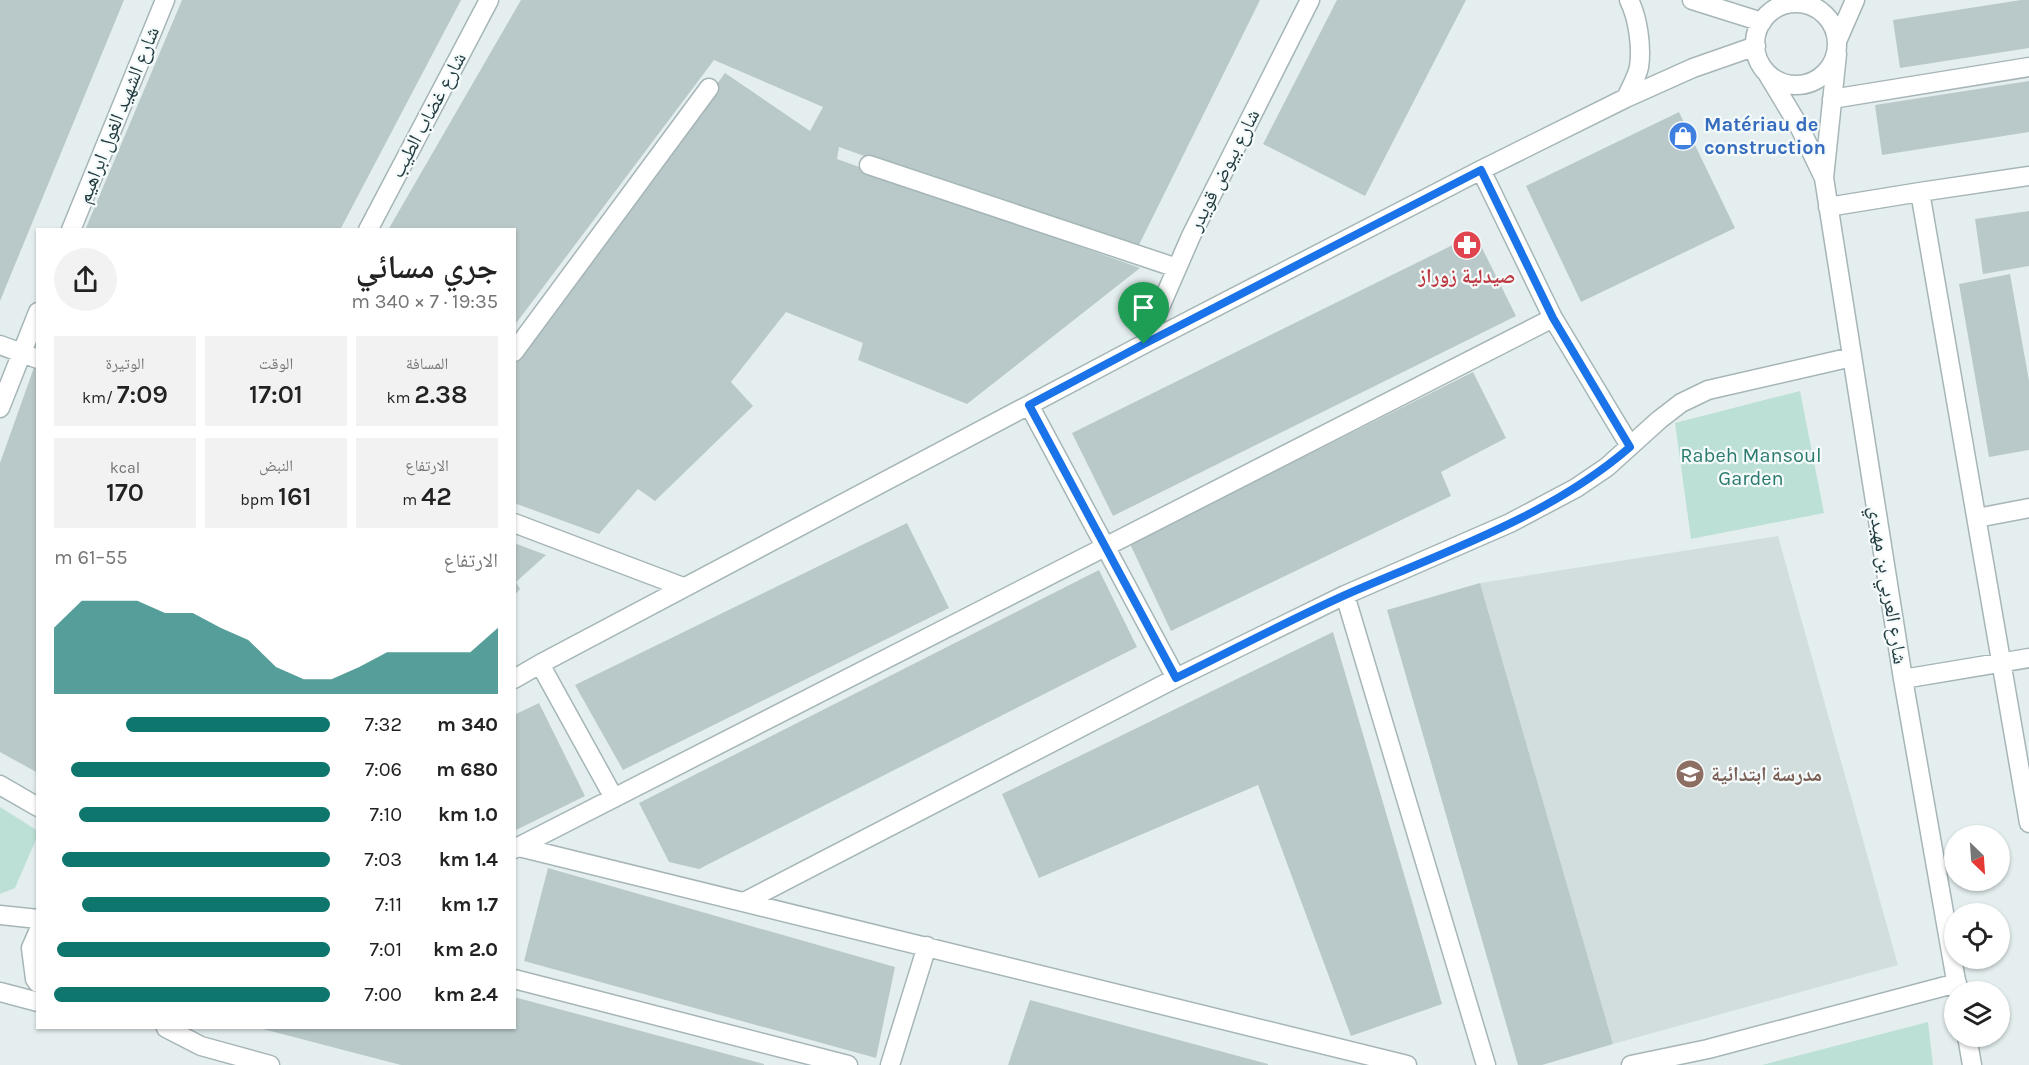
<!DOCTYPE html>
<html lang="ar">
<head>
<meta charset="utf-8">
<style>
  :root { --surface:#fff; --page:#f2f2f2; --text:#222; --muted:#767676; --accent:#0f766e }
  body { margin:0; font-family:Karla,"Noto Naskh Arabic",sans-serif; background:var(--page); color:var(--text); direction:rtl; height:100vh; display:flex; flex-direction:column; font-size:22px; white-space:nowrap }
  * { box-sizing:border-box; margin:0 }
  p { font-size:20px; color:var(--muted) }
  .icon { flex:none; width:33px; height:33px; fill:none; stroke:currentColor; stroke-width:2; stroke-linecap:round; stroke-linejoin:round }
  .map { position:relative; flex:1; overflow:hidden; direction:ltr }
  .details { position:absolute; left:36px; top:228px; width:480px; height:801px; display:flex; flex-direction:column; background:var(--surface); border-radius:0px; box-shadow:0 2px 4px #0004; direction:rtl }
  .details>* { flex:none }
  .needle { width:39px; rotate:155deg }
  .buttons { position:absolute; left:1944px; top:825px; display:grid; gap:12px }
  .buttons a { display:grid; place-items:center; width:66px; height:66px; border-radius:50%; background:var(--surface); box-shadow:0 2px 4px #0004; font-size:30px }
  .pin { position:absolute; display:grid; place-items:center; width:51px; height:51px; color:#fff; margin:-62px -26px; border-radius:50% 50% 50% 0; rotate:-45deg; box-shadow:0 0 6px #0007 }
  .pin .icon { rotate:45deg }
  .round { display:grid; place-items:center; flex:none; width:63px; height:63px; border-radius:32px; background:var(--page) }
  .overview { display:flex; align-items:center; justify-content:space-between; height:102px; padding:0 18px }
  h1 { font-size:33px; font-weight:600; line-height:45px }
  .stats { display:grid; grid-template-columns:repeat(3,1fr); gap:9px; height:102px; padding:6px 18px }
  .stats div { display:grid; align-content:center; border-radius:0px; background:var(--page); text-align:center }
  .stats b { font-size:26px; font-weight:600 }
  .stats small { font-size:16px; font-weight:400 }
  .stats p { font-size:16px }
  .chart { height:168px; padding:12px 18px }
  .chart p { display:flex; justify-content:space-between }
  .chart svg { width:100%; height:108px; margin-top:6px; fill:var(--accent); opacity:.7 }
  ul { padding:0 18px; list-style:none; font-size:20px }
  li { display:grid; grid-template-columns:96px 72px 1fr; align-items:center; height:45px }
  li i { height:15px; border-radius:8px; background:var(--accent) }
  .map>svg:first-child { display:block }
  .built { fill:#d2dede }
  .green { fill:#bce0d6 }
  .building { fill:#b9c9c9 }
  .lines { fill:none; stroke-linecap:round; stroke-linejoin:round }
  .minor-casing { stroke:#a6b5b7; stroke-width:21 }
  .minor { stroke:#fff; stroke-width:18 }
  .route-casing { stroke:#fff; stroke-width:12 }
  .route { stroke:#1a73e8; stroke-width:8 }
  .labels { text-anchor:middle; dominant-baseline:central; stroke-width:4.5; stroke-linejoin:round; paint-order:stroke }
  .street-label { font-size:20px; fill:#223c41; stroke:#f5fafa }
  .shop-label { font-size:20px; font-weight:bold; fill:#366cbe; stroke:#f5fafa; text-anchor:start }
  .health-label { font-size:20px; font-weight:bold; fill:#be3a42; stroke:#f5fafa }
  .park-label { font-size:20px; fill:#2a7b6d; stroke:#f5fafa }
  .education-label { font-size:20px; font-weight:bold; fill:#785e54; stroke:#f5fafa; text-anchor:start }
</style>
</head>
<body>
<div class="map">
<svg width="2029" height="1065" viewBox="0 0 2029 1065">
  <rect width="100%" height="100%" fill="#e4eeee"/>
  <path class="built" d="M 1778,536 L 1898,965 L 1613,1044 L 1480,583 Z"/>
  <path class="green" d="M 1800,391 L 1824,513 L 1691,539 L 1675,423 Z
    M 0,807 L 38,831 L 37,837 L 15,888 L 0,894 Z
    M 1928,1022 L 1933,1065 L 1762,1065 Z"/>
  <path class="building" d="M 0,0 L 124,0 L 0,301 Z
    M 182,0 L 461,0 L 340,230 L 85,230 Z
    M 521,0 L 1260,0 L 1135,253 L 839,147 L 837,159 L 1140,268 L 967,404 L 858,360 L 863,343 L 786,312 L 731,382 L 753,406 L 655,501 L 638,489 L 599,534 L 514,503 L 514,362 L 725,73 L 810,131 L 823,107 L 714,60 L 514,326 L 514,230 L 388,230 Z
    M 1337,0 L 1466,0 L 1365,196 L 1263,144 Z
    M 2021,0 L 2029,0 L 2029,48 L 1900,68 L 1893,20 Z
    M 2029,81 L 2029,132 L 1882,155 L 1875,105 Z
    M 1679,112 L 1735,228 L 1581,302 L 1526,186 Z
    M 2029,211 L 2029,266 L 1983,274 L 1975,219 Z
    M 1475,234 L 1516,316 L 1113,516 L 1072,433 Z
    M 2010,274 L 2029,381 L 2029,450 L 1989,457 L 1959,284 Z
    M 37,359 L 38,359 L 38,773 L 0,752 L 0,463 Z
    M 1473,372 L 1506,438 L 1441,472 L 1451,496 L 1171,631 L 1130,544 Z
    M 907,523 L 949,608 L 623,770 L 575,685 Z
    M 514,543 L 546,555 L 516,582 L 520,589 L 514,596 Z
    M 1099,570 L 1137,647 L 699,869 L 669,862 L 639,803 Z
    M 1480,583 L 1613,1044 L 1542,1065 L 1518,1065 L 1387,610 Z
    M 1333,632 L 1442,1004 L 1351,1036 L 1258,785 L 1039,878 L 1002,794 Z
    M 539,703 L 585,796 L 514,831 L 514,715 Z
    M 548,868 L 895,967 L 876,1058 L 524,961 Z
    M 514,997 L 764,1064 L 764,1065 L 401,1065 L 259,1028 L 514,1028 Z
    M 1030,1000 L 1268,1064 L 1268,1065 L 1008,1065 Z"/>
  <g class="lines">
    <g class="minor-casing">
      <path id="minor" d="M 1692,0 L 1762,22
        M1755 44a41 41 0 1 1 82 0a41 41 0 1 1-82 0Z
        M 1838,39 L 1855,0
        M 1837,54 L 1824,178 L 1903,679 L 1958,992
        M 1767,73 L 1800,128 L 1824,178
        M 1626,98 C 1630,89 1637,77 1639,67 C 1642,47 1638,18 1629,0
        M 1832,99 L 2029,67
        M 869,165 L 1177,268
        M 1481,170 L 1553,318 L 1630,446
        M 1920,192 L 2029,823
        M 1828,207 L 1920,192 L 2029,176
        M 71,230 L 165,0
        M 368,230 L 489,0
        M 1144,344 L 1191,236 L 1310,0
        M 0,345 L 38,359
        M 514,352 L 709,88
        M 1029,405 L 1176,678
        M 0,408 L 38,312
        M 1977,518 L 2029,508
        M 514,523 L 683,587
        M 1345,595 L 1486,1065
        M 540,664 L 614,798
        M 514,679 L 540,664 L 1144,344 L 1481,170 L 1626,98 L 1693,68 L 1756,46
        M 1903,679 L 2029,658
        M 0,785 L 38,807
        M 519,847 L 1407,1065
        M 514,849 L 1553,318
        M 744,902 L 1176,678 L 1345,595 L 1510,523 L 1576,488 L 1607,467 L 1659,420 L 1681,403 L 1708,390 L 1852,357
        M 0,915 L 38,919
        M 38,932 L 31,948 L 35,979 L 38,983
        M 514,979 L 848,1065
        M 0,992 L 38,1002
        M 166,1028 L 201,1046 L 270,1065
        M 1967,1036 L 1972,1065
        M 890,1065 L 927,946
        M 1631,1065 L 1708,1049 L 1957,983"/>
    </g>
    <use href="#minor" class="minor"/>
  </g>
  <g class="lines">
    <g class="route-casing">
      <path id="route" d="M 1481,170 L 1553,318 L 1630,447 C 1552,515 1447,551 1352,592 C 1293,618 1235,649 1176,678 L 1029,405 L 1144,344 Z"/>
    </g>
    <use href="#route" class="route"/>
  </g>
  <defs>
    <g id="shop-disc" transform="scale(1.5)"><circle r="9.5" fill="#3f7fe0" stroke="#f5fafa"/><path d="M-5-2.5h2.3a2.7 3.5 0 0 1 5.4 0H5L5.5 6h-11ZM-1.5-2.5h3a1.5 2.3 0 0 0-3 0Z" fill="#fff"/></g>
    <g id="pharmacy-disc" transform="scale(1.5)"><circle r="9.5" fill="#e0444e" stroke="#f5fafa"/><path d="M-2-6h4v4h4v4h-4v4h-4v-4h-4v-4h4Z" fill="#fff"/></g>
    <g id="school-disc" transform="scale(1.5)"><circle r="9.5" fill="#8d6e63" stroke="#f5fafa"/><path d="M0-5L7-2L0 1L-7-2ZM-4 1L0 2.5L4 1V4Q0 6-4 4Z" fill="#fff"/></g>
  </defs>
  <g fill-rule="evenodd">
    <use href="#shop-disc" x="1683" y="136"/>
    <use href="#pharmacy-disc" x="1467" y="245"/>
    <use href="#school-disc" x="1690" y="774"/>
  </g>
  <g class="labels">
    <g class="street-label">
      <text transform="translate(118 115) rotate(-68)">شارع الشهيد الغول ابراهيم</text>
      <text transform="translate(428 115) rotate(-62)">شارع غضاب الطيب</text>
      <text transform="translate(1224 170) rotate(-63)">شارع بيوض قويدر</text>
      <text transform="translate(1888 585) rotate(81)">شارع العربي بن مهيدي</text>
    </g>
    <g class="shop-label">
      <text x="1704" y="124">Matériau de<tspan x="1704" dy="23">construction</tspan></text>
    </g>
    <g class="health-label">
      <text x="1467" y="276">صيدلية زوراز</text>
    </g>
    <g class="park-label">
      <text x="1751" y="455">Rabeh Mansoul<tspan x="1751" dy="23">Garden</tspan></text>
    </g>
    <g class="education-label">
      <text x="1711" y="774">مدرسة ابتدائية</text>
    </g>
  </g>
</svg>
<div class="buttons">
<a><svg class="needle" viewBox="-14 -14 28 28"><path d="M0-13l5 13h-10z" fill="#e53935"/><path d="M0 13l5-13h-10z" fill="#767676"/></svg></a>
<a><svg class="icon" aria-label="locate" viewBox="0 0 24 24"><circle cx="12" cy="12" r="6"/><path d="M12 2v4M12 18v4M2 12h4M18 12h4"/></svg></a>
<a><svg class="icon" aria-label="layers" viewBox="0 0 24 24"><path d="M12 4l9 5-9 5-9-5zM3 14l9 5 9-5"/></svg></a>
</div>
<div class="pin" style="left:1144px;top:344px;background:#1e9e55"><svg class="icon" aria-label="arrive" viewBox="0 0 24 24"><path d="M6 21V4h12l-3 4 3 4H6"/></svg></div>
<section class="details">
<div class="overview"><div><h1>جري مسائي</h1><p>19:35 · 7 × 340 m</p></div><a class="round"><svg class="icon" aria-label="share" viewBox="0 0 24 24"><path d="M12 15V3M7 8l5-5 5 5M5 13v7h14v-7"/></svg></a></div>
<div class="stats">
<div><p>المسافة</p><b>2.38<small> km</small></b></div>
<div><p>الوقت</p><b>17:01</b></div>
<div><p>الوتيرة</p><b>7:09<small> /km</small></b></div>
</div>
<div class="stats">
<div><p>الارتفاع</p><b>42<small> m</small></b></div>
<div><p>النبض</p><b>161<small> bpm</small></b></div>
<div><p>kcal</p><b>170</b></div>
</div>
<div class="chart"><p><span>الارتفاع</span>55–61 m</p>
<svg viewBox="0 0 160 44" preserveAspectRatio="none"><path d="M0 44V17L10 6L20 6L30 6L40 11L50 11L60 17L70 22L80 33L90 38L100 38L110 33L120 27L130 27L140 27L150 27L160 17V44z"/></svg>
</div>
<ul>
<li><b>340 m</b>7:32<i style="width:74%"></i></li>
<li><b>680 m</b>7:06<i style="width:94%"></i></li>
<li><b>1.0 km</b>7:10<i style="width:91%"></i></li>
<li><b>1.4 km</b>7:03<i style="width:97%"></i></li>
<li><b>1.7 km</b>7:11<i style="width:90%"></i></li>
<li><b>2.0 km</b>7:01<i style="width:99%"></i></li>
<li><b>2.4 km</b>7:00<i style="width:100%"></i></li>
</ul>
</section>
</div>
</body>
</html>
